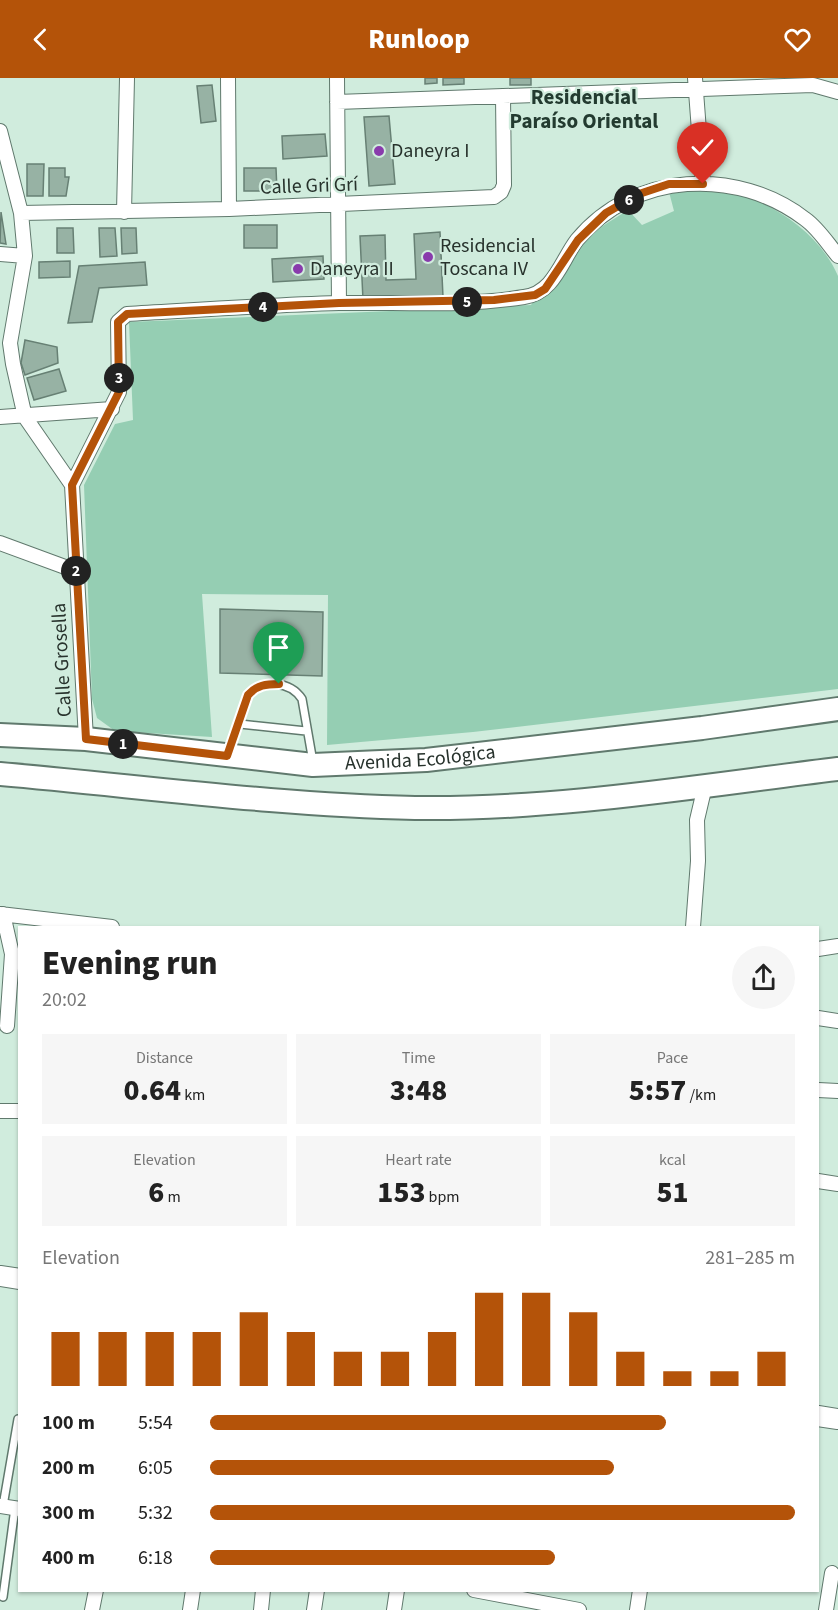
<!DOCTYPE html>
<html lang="en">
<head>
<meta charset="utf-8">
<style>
  :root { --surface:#fff; --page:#f6f6f6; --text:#222; --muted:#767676; --accent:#b45309 }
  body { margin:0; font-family:"Source Sans 3",sans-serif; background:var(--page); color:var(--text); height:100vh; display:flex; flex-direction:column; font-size:22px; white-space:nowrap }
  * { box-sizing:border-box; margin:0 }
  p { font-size:20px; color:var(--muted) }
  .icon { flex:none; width:33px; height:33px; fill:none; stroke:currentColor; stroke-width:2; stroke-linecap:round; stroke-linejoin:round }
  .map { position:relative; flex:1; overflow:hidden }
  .side { position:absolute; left:18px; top:848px; width:801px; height:666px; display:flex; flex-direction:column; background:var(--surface); border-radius:0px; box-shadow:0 2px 4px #0004 }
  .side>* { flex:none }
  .pin { position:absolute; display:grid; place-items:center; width:51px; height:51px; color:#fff; margin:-62px -26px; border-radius:50% 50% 50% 0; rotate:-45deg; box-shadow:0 0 6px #0007 }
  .pin .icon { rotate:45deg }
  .km { position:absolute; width:30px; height:30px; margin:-15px; border-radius:50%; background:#222; color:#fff; font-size:16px; line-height:30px; text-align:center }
  .round { display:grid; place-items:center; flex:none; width:63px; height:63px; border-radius:32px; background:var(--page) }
  .head { display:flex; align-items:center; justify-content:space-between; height:102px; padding:0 24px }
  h1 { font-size:33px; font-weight:800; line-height:45px }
  .stats { display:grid; grid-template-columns:repeat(3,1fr); gap:9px; height:102px; padding:6px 24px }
  .stats div { display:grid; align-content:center; border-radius:0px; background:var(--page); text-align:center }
  .stats b { font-size:30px; font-weight:800 }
  .stats small { font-size:16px; font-weight:400 }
  .stats p { font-size:16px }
  .chart { height:168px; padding:12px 24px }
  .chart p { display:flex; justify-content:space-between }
  .chart svg { width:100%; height:108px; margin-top:6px; stroke:var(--accent); stroke-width:6 }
  ul { padding:0 24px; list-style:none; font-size:20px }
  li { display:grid; grid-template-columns:96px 72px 1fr; align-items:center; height:45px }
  li i { height:15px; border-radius:8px; background:var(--accent) }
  header { display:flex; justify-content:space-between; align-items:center; height:78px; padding:0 24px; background:var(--accent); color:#fff; font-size:27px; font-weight:800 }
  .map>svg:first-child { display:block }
  .green { fill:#95ceb3 }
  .building { fill:#97b2a4; stroke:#678074; stroke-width:1.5 }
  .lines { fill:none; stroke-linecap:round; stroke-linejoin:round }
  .lane-casing { stroke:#60796d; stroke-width:10 }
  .street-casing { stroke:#60796d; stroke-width:16 }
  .secondary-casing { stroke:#60796d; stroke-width:22 }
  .primary-casing { stroke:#60796d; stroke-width:26 }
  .lane { stroke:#fff; stroke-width:7 }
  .street { stroke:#fff; stroke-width:14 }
  .secondary { stroke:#fff; stroke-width:20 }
  .primary { stroke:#fff; stroke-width:22 }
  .route-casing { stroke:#fff; stroke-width:12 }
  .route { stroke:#b45309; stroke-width:8 }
  .poi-dot { fill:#893bac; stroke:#d0ecdd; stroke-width:2 }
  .labels { text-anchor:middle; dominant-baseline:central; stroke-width:4.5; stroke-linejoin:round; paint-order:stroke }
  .poi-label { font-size:20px; fill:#27322c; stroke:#d0ecdd; text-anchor:start }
  .street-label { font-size:20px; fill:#27322c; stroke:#d0ecdd }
  .neighbourhood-label { font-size:21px; font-weight:bold; fill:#233b30; stroke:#d0ecdd }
</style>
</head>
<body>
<header><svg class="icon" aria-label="back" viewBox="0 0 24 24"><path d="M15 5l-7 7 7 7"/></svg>Runloop<svg class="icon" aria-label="heart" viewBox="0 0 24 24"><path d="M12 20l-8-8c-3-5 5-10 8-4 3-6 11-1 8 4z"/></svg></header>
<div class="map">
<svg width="838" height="1532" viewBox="0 0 838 1532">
  <rect width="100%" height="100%" fill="#d0ecdd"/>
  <path class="green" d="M 726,110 C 771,125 818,152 838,198 L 838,611 L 473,654 L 327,667 L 328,517 L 202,516 L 212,659 L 115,653 L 97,640 L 92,621 L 84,407 L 115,346 L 133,342 L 129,244 L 531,227 L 555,190 L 601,149 L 628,132 L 642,147 L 674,133 L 669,114 Z"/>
  <path class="building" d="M 425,0 L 437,0 L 437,5 L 425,6 Z
    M 443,0 L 464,0 L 464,6 L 443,7 Z
    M 510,0 L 531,0 L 531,7 L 510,7 Z
    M 212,7 L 216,43 L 201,45 L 197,8 Z
    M 389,38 L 395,106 L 369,108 L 364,39 Z
    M 325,56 L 327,78 L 283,81 L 282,58 Z
    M 27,86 L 44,86 L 43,118 L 27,118 Z
    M 49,90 L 65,90 L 65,99 L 69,99 L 66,118 L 49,118 Z
    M 244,90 L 276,90 L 277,113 L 244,113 Z
    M 1,134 L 6,166 L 0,165 Z
    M 244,147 L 277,147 L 277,170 L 244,170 Z
    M 57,150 L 73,150 L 74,175 L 57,175 Z
    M 99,150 L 115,150 L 117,178 L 100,179 Z
    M 121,150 L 136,150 L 137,175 L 122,176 Z
    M 440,154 L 443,219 L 363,222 L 360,158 L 385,157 L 386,202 L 416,201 L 414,156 Z
    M 323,178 L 324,201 L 273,204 L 272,181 Z
    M 70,183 L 70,199 L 39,200 L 39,184 Z
    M 145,184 L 147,207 L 99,210 L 92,244 L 68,245 L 79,188 Z
    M 25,262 L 57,269 L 58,285 L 25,297 L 21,285 Z
    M 59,291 L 66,313 L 34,322 L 27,300 Z
    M 220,531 L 323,534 L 322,598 L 220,595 Z"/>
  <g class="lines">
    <g class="lane-casing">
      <path id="lane" d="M 240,646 L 306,653
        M 229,673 L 248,617 C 263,601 290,603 302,621 L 313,684
        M 3,1428 L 18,1341
        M 3,1519 L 15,1430"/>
    </g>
    <g class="street-casing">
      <path id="street" d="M 228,0 L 229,131
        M 337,0 L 339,225
        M 695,0 L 703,106
        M 337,24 L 813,7 L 838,14
        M 0,53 L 21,135 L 25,178 L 10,265 L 13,286 L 25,339 L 72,407 L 86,661
        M 124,134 L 127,0
        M 21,135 L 229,131 L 494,119 L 501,114 L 504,107 L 503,18
        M 0,176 L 25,178
        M 0,339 L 112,331
        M 72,407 L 119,314 L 118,244 L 127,236 C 197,232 268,227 339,225 C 400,224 464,229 524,219 C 554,215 561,183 577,162 C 634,93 737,89 805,141 C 818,150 828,166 838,178
        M 0,465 L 76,493
        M 0,836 L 112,849
        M 3,836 L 12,876 L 7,948
        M 693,849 L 698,783 L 697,742 L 705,708
        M 818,871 L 838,868
        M 818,940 L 838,943
        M 818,1012 L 838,1013
        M 0,1033 L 20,1033
        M 818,1103 L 838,1106
        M 0,1428 L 20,1431
        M 474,1512 L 579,1532
        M 92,1532 L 96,1512
        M 190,1532 L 193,1512
        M 261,1532 L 263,1512
        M 314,1532 L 317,1512
        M 394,1532 L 397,1512
        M 637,1532 L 640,1512
        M 826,1532 L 832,1495"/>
    </g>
    <g class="secondary-casing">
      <path id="secondary" d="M 0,1198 L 20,1201
        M 818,1338 L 838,1341"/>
    </g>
    <g class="primary-casing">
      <g id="primary">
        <path id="s1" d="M 0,657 L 86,661 L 313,687 L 426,682 L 702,650 L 838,631"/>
        <path d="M 0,696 C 138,708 276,727 415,730 C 556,732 698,708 838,691"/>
      </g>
    </g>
    <use href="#lane" class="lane"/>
    <use href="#street" class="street"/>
    <use href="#secondary" class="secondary"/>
    <use href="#primary" class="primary"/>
  </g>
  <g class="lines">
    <g class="route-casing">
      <path id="route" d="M 279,606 C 266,606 257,607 248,617 L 227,678 L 86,661 L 72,407 L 119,314 L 118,244 L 127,236 L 339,225 L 494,222 L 535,217 L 545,211 L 578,162 L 606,135 L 639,116 L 669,106 L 703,106"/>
    </g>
    <use href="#route" class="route"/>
  </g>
  <g class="poi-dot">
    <circle cx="379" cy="73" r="6"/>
    <circle cx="428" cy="179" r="6"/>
    <circle cx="298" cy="191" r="6"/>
  </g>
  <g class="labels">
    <g class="poi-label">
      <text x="391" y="73">Daneyra I</text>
      <text x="440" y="168">Residencial<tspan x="440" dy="23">Toscana IV</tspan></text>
      <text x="310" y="191">Daneyra II</text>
    </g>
    <g class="street-label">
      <text transform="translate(309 108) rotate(-2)">Calle Gri Grí</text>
      <text transform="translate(62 582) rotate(-93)">Calle Grosella</text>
      <text stroke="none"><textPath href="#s1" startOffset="422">Avenida Ecológica</textPath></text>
    </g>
    <g class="neighbourhood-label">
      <text x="584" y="19">Residencial<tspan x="584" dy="24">Paraíso Oriental</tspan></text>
    </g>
  </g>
</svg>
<div class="pin" style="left:279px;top:606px;background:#1e9e55"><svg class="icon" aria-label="arrive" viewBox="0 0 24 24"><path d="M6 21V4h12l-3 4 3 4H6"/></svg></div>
<div class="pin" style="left:703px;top:106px;background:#d93025"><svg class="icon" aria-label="check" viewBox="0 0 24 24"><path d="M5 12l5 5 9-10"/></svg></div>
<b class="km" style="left:123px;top:666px">1</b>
<b class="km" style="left:76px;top:493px">2</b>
<b class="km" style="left:119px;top:300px">3</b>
<b class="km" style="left:263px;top:229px">4</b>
<b class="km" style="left:467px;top:224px">5</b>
<b class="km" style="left:629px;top:122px">6</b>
<section class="side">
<div class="head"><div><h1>Evening run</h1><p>20:02</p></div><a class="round"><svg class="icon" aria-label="share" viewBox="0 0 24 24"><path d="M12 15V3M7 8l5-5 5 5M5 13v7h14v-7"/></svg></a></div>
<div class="stats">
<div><p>Distance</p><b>0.64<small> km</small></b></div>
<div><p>Time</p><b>3:48</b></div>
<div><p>Pace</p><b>5:57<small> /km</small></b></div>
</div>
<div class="stats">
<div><p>Elevation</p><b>6<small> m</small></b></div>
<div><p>Heart rate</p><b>153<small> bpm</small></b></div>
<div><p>kcal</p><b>51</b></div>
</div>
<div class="chart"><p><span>Elevation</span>281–285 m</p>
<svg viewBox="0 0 160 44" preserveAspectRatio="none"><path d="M5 44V22M15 44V22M25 44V22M35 44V22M45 44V14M55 44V22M65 44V30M75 44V30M85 44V22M95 44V6M105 44V6M115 44V14M125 44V30M135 44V38M145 44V38M155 44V30"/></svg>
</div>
<ul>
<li><b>100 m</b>5:54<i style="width:78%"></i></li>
<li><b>200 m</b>6:05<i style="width:69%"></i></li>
<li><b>300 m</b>5:32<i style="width:100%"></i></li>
<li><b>400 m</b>6:18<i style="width:59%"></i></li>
</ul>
</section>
</div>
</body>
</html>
